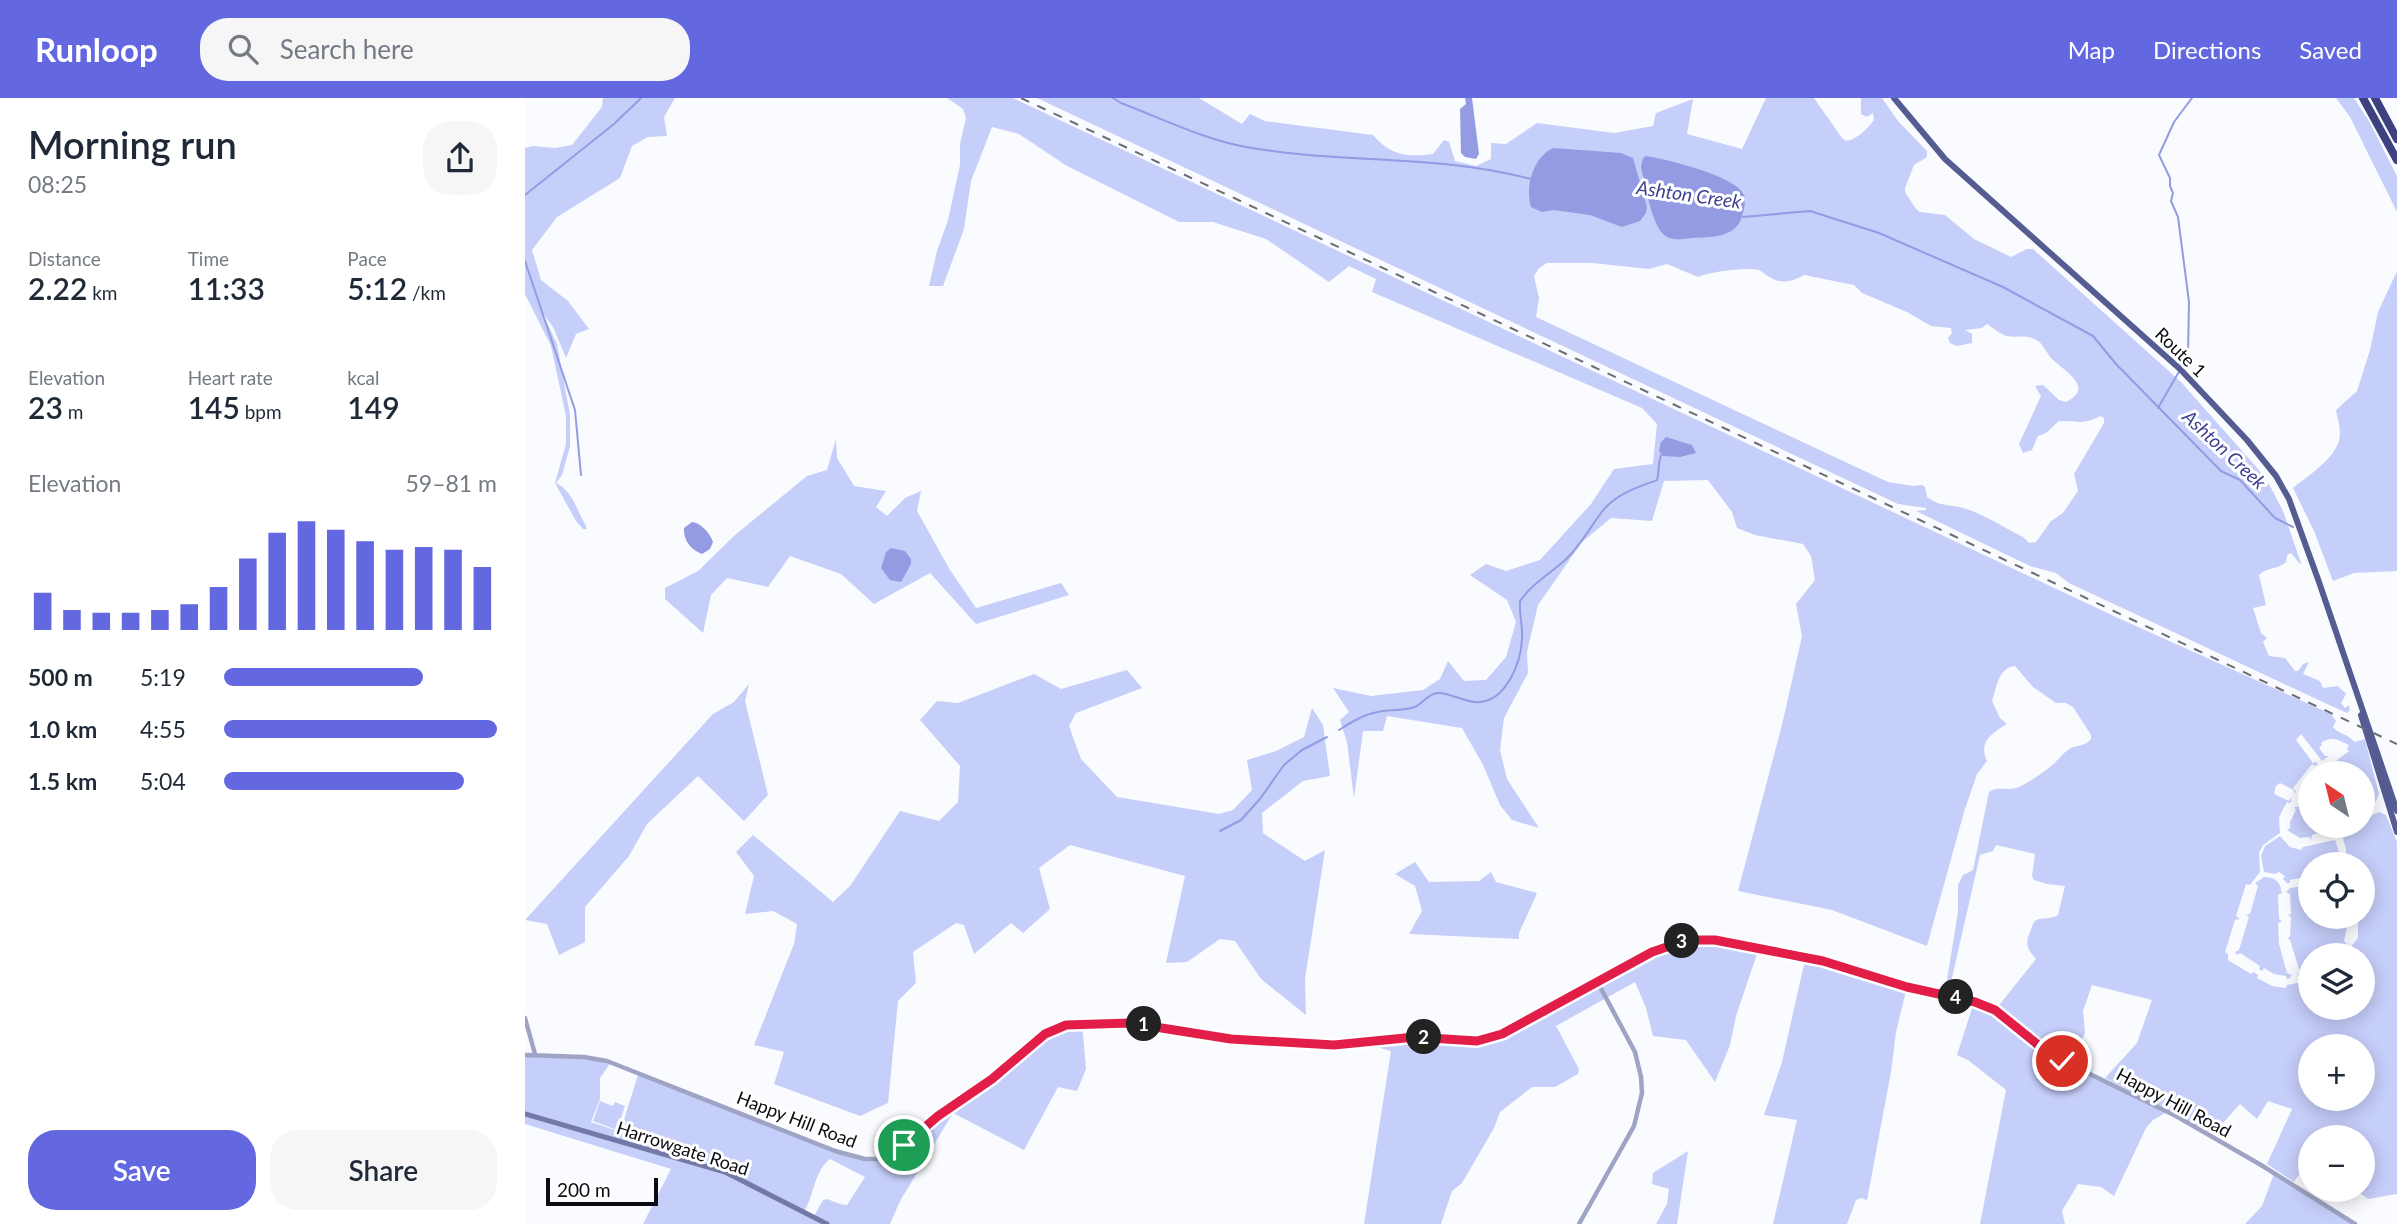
<!DOCTYPE html>
<html lang="en">
<head>
<meta charset="utf-8">
<style>
  :root { --surface:#fff; --page:#f6f6f7; --text:#1f2937; --muted:#747a83; --accent:#6468e0 }
  body { margin:0; font-family:Lato,sans-serif; background:var(--page); color:var(--text); height:100vh; display:flex; flex-direction:column; font-size:26px; white-space:nowrap }
  * { box-sizing:border-box; margin:0 }
  p { font-size:23px; color:var(--muted) }
  .icon { flex:none; width:38px; height:38px; fill:none; stroke:currentColor; stroke-width:2; stroke-linecap:round; stroke-linejoin:round }
  .map { position:relative; flex:1; overflow:hidden }
  .panel { display:flex; flex-direction:column; background:var(--surface); width:525px }
  .panel>* { flex:none }
  .needle { width:46px; rotate:325deg }
  .controls { position:absolute; left:1773px; top:663px; display:grid; gap:14px }
  .controls a { display:grid; place-items:center; width:77px; height:77px; border-radius:50%; background:var(--surface); box-shadow:0 4px 18px #0003; font-size:35px }
  .scale { position:absolute; left:21px; bottom:18px; width:112px; box-sizing:border-box; padding-left:7px; border:4px solid #0b0c11; border-top:0; font-size:19px; line-height:24px; white-space:nowrap; color:#0b0c11; -webkit-text-stroke:5px #fff; paint-order:stroke }
  .pin { position:absolute; display:grid; place-items:center; width:60px; height:60px; color:#fff; margin:-30px; border:4px solid #fff; border-radius:50%; box-shadow:0 2px 7px #0007 }
  .km { position:absolute; width:35px; height:35px; margin:-18px; border-radius:50%; background:#222; color:#fff; font-size:19px; line-height:35px; text-align:center }
  .round { display:grid; place-items:center; flex:none; width:74px; height:74px; border-radius:28px; background:var(--page) }
  .head { display:flex; align-items:center; justify-content:space-between; height:119px; padding:0 28px }
  h1 { font-size:38px; font-weight:600; line-height:52px }
  .metrics { display:grid; grid-template-columns:repeat(3,1fr); gap:10px; height:119px; padding:7px 28px }
  .metrics div { display:grid; align-content:center }
  .metrics b { font-size:30px; font-weight:600 }
  .metrics small { font-size:19px; font-weight:400 }
  .metrics p { font-size:19px }
  .chart { height:196px; padding:14px 28px }
  .chart p { display:flex; justify-content:space-between }
  .chart svg { width:100%; height:126px; margin-top:7px; stroke:var(--accent); stroke-width:6 }
  .action { display:flex; gap:14px; margin-top:auto; padding:14px 28px }
  .action a { flex:1; height:80px; border-radius:28px; background:var(--accent); color:#fff; font-size:28px; font-weight:600; line-height:80px; text-align:center }
  .action a+a { background:var(--page); color:var(--text) }
  ul { padding:0 28px; list-style:none; font-size:23px }
  li { display:grid; grid-template-columns:112px 84px 1fr; align-items:center; height:52px }
  li i { height:18px; border-radius:9px; background:var(--accent) }
  header { display:flex; align-items:center; gap:42px; box-sizing:border-box; height:98px; padding:0 35px; background:var(--accent); color:#fff }
  header strong { font-size:33px }
  nav { display:flex; gap:38px; margin-inline-start:auto; font-size:24px }
  .search { width:490px; height:63px; background:var(--page); display:flex; align-items:center; gap:18px; box-sizing:border-box; padding:0 24px; border-radius:28px; color:var(--muted); font-size:26px }
  main { display:flex; flex:1; min-height:0 }
  .map>svg:first-child { display:block }
  .green { fill:#c6cefa; fill-rule:evenodd }
  .water { fill:#939ce2 }
  .lines { fill:none; stroke-linecap:round; stroke-linejoin:round }
  .stream { stroke:#939ce2; stroke-width:2 }
  .tertiary { stroke:#9fa4c4; stroke-width:4.5 }
  .secondary { stroke:#747aa7; stroke-width:5 }
  .primary { stroke:#555c92; stroke-width:6 }
  .motorway { stroke:#3d417f; stroke-width:8 }
  .rail { stroke:#6b6c70; stroke-width:2; stroke-dasharray:9 9; stroke-linecap:butt }
  .route-casing { stroke:#fff; stroke-width:14 }
  .route { stroke:#e11d48; stroke-width:9 }
  .labels { text-anchor:middle; dominant-baseline:central; stroke-width:6; stroke-linejoin:round; paint-order:stroke }
  .street-label { font-size:18px; fill:#0b0c11; stroke:#fff }
  .water-label { font-size:19px; font-style:italic; fill:#3d3f91; stroke:#fff }
</style>
</head>
<body>
<header>
<strong>Runloop</strong>
<div class="search"><svg class="icon" aria-label="search" viewBox="0 0 24 24"><circle cx="10" cy="10" r="6"/><path d="M15 15l6 6"/></svg>Search here</div>
<nav><a>Map</a><a>Directions</a><a>Saved</a></nav>
</header>
<main>
<section class="panel">
<div class="head"><div><h1>Morning run</h1><p>08:25</p></div><a class="round"><svg class="icon" aria-label="share" viewBox="0 0 24 24"><path d="M12 15V3M7 8l5-5 5 5M5 13v7h14v-7"/></svg></a></div>
<div class="metrics">
<div><p>Distance</p><b>2.22<small> km</small></b></div>
<div><p>Time</p><b>11:33</b></div>
<div><p>Pace</p><b>5:12<small> /km</small></b></div>
</div>
<div class="metrics">
<div><p>Elevation</p><b>23<small> m</small></b></div>
<div><p>Heart rate</p><b>145<small> bpm</small></b></div>
<div><p>kcal</p><b>149</b></div>
</div>
<div class="chart"><p><span>Elevation</span>59–81 m</p>
<svg viewBox="0 0 160 44" preserveAspectRatio="none"><path d="M5 44V31M15 44V37M25 44V38M35 44V38M45 44V37M55 44V35M65 44V29M75 44V19M85 44V10M95 44V6M105 44V9M115 44V13M125 44V16M135 44V15M145 44V16M155 44V22"/></svg>
</div>
<ul>
<li><b>500 m</b>5:19<i style="width:73%"></i></li>
<li><b>1.0 km</b>4:55<i style="width:100%"></i></li>
<li><b>1.5 km</b>5:04<i style="width:88%"></i></li>
</ul>
<div class="action"><a>Save</a><a>Share</a></div>
</section>
<div class="map">
<svg width="1872" height="1126" viewBox="0 0 1872 1126">
  <rect width="100%" height="100%" fill="#fafbfe"/>
  <path class="green" d="M 78,0 L 150,0 L 139,19 L 142,38 L 123,39 L 107,48 L 95,80 L 32,119 L 7,152 L 16,182 L 43,203 L 64,231 L 51,236 L 41,260 L 28,229 L 17,214 L 32,246 L 45,317 L 45,348 L 37,377 L 31,385 C 48,393 52,413 61,428 L 62,431 L 58,431 L 51,423 L 30,385 L 41,346 L 41,318 L 26,248 L 0,196 L 0,50 L 8,48 L 30,50 L 47,47 L 77,9 Z
    M 422,0 L 488,0 L 1591,519 L 1806,616 L 1811,623 L 1808,629 C 1813,636 1824,636 1829,644 L 1840,641 L 1854,696 L 1851,703 L 1838,709 L 1838,676 L 1795,675 L 1799,672 L 1799,668 L 1802,670 L 1824,653 L 1822,651 L 1824,647 C 1813,642 1807,637 1796,645 L 1797,647 L 1794,650 L 1800,658 L 1804,658 L 1797,663 L 1776,636 L 1771,642 L 1788,665 L 1791,664 L 1793,666 L 1790,668 L 1787,666 L 1768,690 L 1771,693 L 1769,696 L 1769,692 L 1755,685 L 1751,688 L 1749,696 L 1764,703 L 1766,700 L 1767,702 L 1765,705 L 1762,704 L 1754,719 L 1755,735 L 1738,747 L 1734,755 L 1735,774 L 1725,787 L 1721,786 L 1711,818 L 1715,821 L 1710,822 L 1700,854 L 1703,856 L 1703,862 L 1726,876 L 1729,874 L 1733,877 L 1732,880 L 1747,888 L 1761,890 L 1762,887 L 1782,883 L 1783,886 L 1785,886 L 1785,910 L 1838,910 L 1838,858 L 1825,857 L 1827,854 L 1824,851 L 1833,840 L 1833,819 L 1838,819 L 1838,766 L 1820,766 L 1821,751 L 1818,740 L 1831,728 L 1838,728 L 1838,721 L 1854,714 L 1861,717 L 1872,744 L 1872,1096 L 1843,1101 L 1831,1092 L 1838,1092 L 1838,1040 L 1785,1040 L 1785,1060 L 1769,1084 L 1742,1066 L 1767,1011 L 1743,1003 L 1732,1021 L 1715,1006 L 1688,1036 L 1580,980 L 1612,945 L 1627,902 L 1567,887 L 1558,913 L 1560,935 L 1546,965 L 1520,950 L 1471,911 L 1511,861 C 1502,851 1500,846 1505,834 C 1506,831 1508,825 1510,823 C 1515,819 1525,822 1533,817 L 1540,788 L 1522,786 L 1509,782 L 1507,778 L 1510,756 L 1471,747 L 1468,753 L 1455,757 L 1426,884 L 1437,888 L 1445,887 L 1441,899 L 1420,894 L 1433,814 L 1433,787 L 1438,777 L 1448,772 L 1464,694 C 1473,688 1481,693 1491,690 C 1502,686 1516,676 1525,669 C 1533,663 1537,655 1546,650 C 1554,647 1560,648 1566,641 L 1566,637 L 1548,609 L 1541,605 L 1531,605 L 1508,589 L 1490,568 C 1473,570 1472,589 1467,603 L 1475,620 L 1482,626 C 1467,635 1453,644 1462,663 L 1452,676 L 1439,714 L 1402,848 L 1307,812 L 1213,793 L 1257,627 L 1277,538 L 1271,506 L 1290,482 L 1286,458 L 1278,446 L 1230,437 L 1212,430 L 1207,414 L 1183,382 L 1139,383 L 1127,423 L 1086,420 L 1057,444 L 1013,507 L 1002,554 L 1003,575 L 979,620 L 975,652 L 982,681 L 1014,730 L 987,722 L 975,707 L 958,667 L 937,630 L 862,618 L 858,633 L 838,633 L 829,700 L 822,644 L 815,622 L 824,614 L 808,590 L 846,598 L 898,592 L 915,581 L 923,563 L 939,583 L 961,582 L 981,559 L 991,524 L 982,502 L 945,477 L 961,466 L 981,473 L 1015,462 L 1066,406 L 1089,371 L 1128,366 L 1132,326 L 1117,310 L 847,194 L 851,181 L 824,168 L 804,184 L 741,141 L 688,124 L 654,124 L 542,68 L 494,36 L 467,29 L 446,83 L 439,131 L 418,188 L 404,188 L 412,153 L 423,122 L 435,67 L 435,46 L 441,20 L 438,11 ZM 1785,948 L 1838,948 L 1838,1001 L 1785,1001 Z
    M 512,0 L 674,0 L 717,26 L 725,16 L 740,23 L 848,37 C 866,58 882,59 908,56 L 919,42 L 924,44 L 930,63 L 951,68 L 966,61 L 966,45 L 981,46 L 1012,25 L 1089,35 L 1128,28 L 1131,15 L 1168,1 L 1162,36 L 1217,51 L 1241,0 L 1289,0 L 1317,40 L 1321,43 C 1333,41 1342,31 1349,22 L 1348,15 L 1342,19 L 1336,16 L 1336,0 L 1357,0 L 1373,23 L 1402,53 L 1402,59 L 1389,67 L 1380,90 L 1380,94 L 1391,111 L 1395,114 L 1420,117 L 1449,141 L 1486,159 L 1502,151 L 1508,151 L 1656,284 L 1733,371 L 1744,386 L 1758,413 L 1776,465 L 1775,466 L 1766,455 L 1762,457 L 1761,464 C 1753,472 1741,469 1734,477 L 1741,507 L 1728,510 L 1736,535 L 1742,540 L 1738,544 L 1744,558 L 1760,560 L 1770,573 L 1773,573 L 1778,566 L 1784,564 L 1778,576 L 1795,583 L 1798,590 L 1813,588 L 1821,596 L 1816,605 L 1820,610 L 1824,607 L 1825,612 L 1822,615 L 1787,599 L 1544,485 L 1531,475 L 1505,468 L 1391,413 L 1401,412 L 1401,410 L 1373,406 ZM 1022,165 L 1068,165 L 1124,171 L 1142,166 L 1173,179 C 1184,174 1222,169 1234,172 C 1235,172 1241,177 1243,178 C 1256,187 1266,184 1279,177 L 1329,187 L 1337,195 L 1382,214 L 1406,228 L 1426,230 L 1427,235 L 1423,240 L 1425,245 L 1432,248 L 1447,245 L 1447,236 L 1440,232 L 1457,230 L 1462,226 C 1468,230 1475,236 1481,238 C 1492,240 1503,236 1513,243 C 1519,247 1522,256 1527,261 C 1540,273 1570,290 1541,304 L 1534,302 L 1518,287 L 1510,288 L 1516,298 L 1494,346 L 1498,355 L 1507,352 L 1513,338 L 1521,335 L 1534,323 C 1555,323 1556,327 1576,318 L 1579,320 L 1579,325 L 1549,376 L 1553,393 L 1538,415 L 1526,423 L 1511,444 L 1504,445 L 1498,439 C 1480,430 1457,415 1438,410 C 1423,406 1416,409 1402,399 L 1400,389 L 1397,387 L 1389,388 L 1363,384 L 1011,219 L 1014,200 L 1009,178 L 1014,170 Z
    M 1811,0 L 1829,0 L 1845,25 L 1872,78 L 1872,114 L 1825,19 Z
    M 1872,173 L 1872,473 L 1829,475 L 1808,483 L 1789,433 L 1768,390 C 1785,376 1815,358 1815,335 C 1815,327 1812,319 1811,312 L 1832,293 L 1845,252 L 1853,214 Z
    M 311,341 L 312,360 L 329,388 L 361,393 L 351,409 L 362,418 L 380,400 L 396,393 L 392,413 L 425,472 L 451,510 L 536,485 L 544,497 L 451,526 L 405,475 L 349,506 L 316,476 L 265,458 L 243,489 L 202,480 L 186,497 L 178,535 L 140,501 L 140,490 L 173,473 L 210,437 L 282,378 L 302,372 Z
    M 602,572 L 617,590 L 551,615 L 544,628 L 556,661 L 592,699 L 694,716 L 708,712 L 727,692 L 722,662 L 751,653 L 779,639 L 787,610 L 798,627 L 805,678 L 778,683 L 737,715 L 738,735 L 780,763 L 800,752 L 780,881 L 781,917 L 736,881 L 710,843 L 695,841 L 662,864 L 641,865 L 660,778 L 545,747 L 514,770 L 525,811 L 498,835 L 486,825 L 449,856 L 439,827 L 431,825 L 388,854 L 391,885 L 373,903 L 363,1005 L 335,1018 L 249,986 L 259,954 L 229,947 L 269,846 L 272,826 L 248,813 L 220,816 L 229,778 L 211,754 L 228,737 L 308,804 L 325,788 L 375,713 L 414,723 L 433,704 L 435,668 L 395,622 L 412,603 L 433,605 L 509,576 L 536,591 Z
    M 224,586 L 220,603 L 243,697 L 219,723 L 173,678 L 122,726 L 104,758 L 60,809 L 60,844 L 34,857 L 22,826 L 0,822 L 188,616 L 209,604 Z
    M 1785,686 L 1785,728 L 1821,728 L 1805,735 L 1802,732 L 1787,737 L 1786,742 L 1784,739 L 1775,740 L 1762,732 L 1765,730 L 1765,724 L 1771,712 L 1769,709 L 1773,709 L 1782,690 L 1780,687 Z
    M 1755,738 L 1765,749 L 1776,752 L 1778,749 L 1810,742 L 1814,754 L 1813,766 L 1785,766 L 1785,778 L 1765,782 L 1765,785 L 1762,785 L 1758,781 L 1760,778 L 1754,774 L 1750,776 L 1739,774 L 1736,758 L 1740,748 Z
    M 890,764 L 904,784 L 954,783 L 966,774 L 971,784 L 1012,795 L 994,835 L 994,841 L 884,836 L 897,813 L 890,788 L 870,776 Z
    M 1739,779 C 1751,779 1755,784 1757,795 L 1753,797 L 1754,821 L 1757,823 L 1753,825 L 1754,846 L 1762,875 L 1767,877 L 1764,881 L 1762,881 L 1761,878 L 1749,876 L 1739,870 L 1737,873 L 1734,871 L 1735,868 L 1715,855 L 1712,857 L 1710,854 L 1714,852 L 1724,819 L 1721,817 L 1725,816 L 1733,788 L 1730,785 Z
    M 1785,787 L 1785,819 L 1821,819 L 1822,829 L 1819,843 L 1822,846 L 1811,857 L 1785,858 L 1785,873 L 1780,875 L 1780,879 L 1775,879 L 1772,876 L 1775,874 L 1765,842 L 1762,840 L 1765,839 L 1766,819 L 1763,817 L 1766,816 L 1765,796 L 1761,794 L 1765,790 Z
    M 1171,841 L 1234,850 L 1211,918 L 1205,947 L 1190,984 L 1161,942 L 1128,938 L 1121,910 L 1110,884 L 1031,928 L 1054,971 L 1053,976 L 1030,989 L 1007,989 L 975,1014 L 969,1030 L 937,1085 L 927,1093 L 916,1126 L 839,1126 L 866,953 L 837,945 L 876,939 L 949,943 L 969,939 L 1138,849 Z
    M 1282,860 L 1382,889 L 1371,934 L 1366,974 L 1342,1102 L 1336,1100 L 1331,1102 L 1322,1126 L 1248,1126 L 1272,1022 L 1239,1017 L 1257,964 L 1278,871 Z
    M 1449,904 L 1458,907 L 1517,950 L 1642,1014 L 1628,1022 L 1621,1030 L 1589,1098 L 1576,1089 L 1553,1086 L 1537,1113 L 1540,1126 L 1455,1126 L 1481,992 L 1443,962 L 1432,957 Z
    M 557,925 L 561,971 L 552,993 L 533,989 L 499,1052 L 428,1015 L 375,1103 L 365,1126 L 118,1126 L 146,1071 L 0,1026 L 0,957 L 31,957 L 86,964 L 75,980 L 75,1001 L 66,1024 L 95,1034 L 114,974 L 334,1060 L 359,1059 L 457,988 L 526,932 ZM 305,1061 L 340,1079 L 322,1107 L 315,1106 L 302,1101 L 298,1102 L 289,1118 L 279,1114 C 289,1098 289,1073 305,1061 Z
    M 75,1003 L 88,1008 L 90,1004 L 100,1008 L 92,1032 L 68,1023 Z
    M 1163,1053 L 1152,1126 L 1131,1126 L 1142,1106 L 1144,1091 L 1127,1086 L 1128,1075 Z
    M 1749,1076 L 1830,1126 L 1720,1126 L 1737,1108 Z"/>
  <path class="water" d="M 940,0 L 947,0 L 954,56 L 951,61 L 940,59 L 936,55 L 935,11 L 941,6 Z
    M 1028,50 L 1096,55 L 1108,60 L 1122,109 L 1121,115 L 1115,123 L 1097,129 L 1065,117 L 1029,112 L 1017,114 L 1006,109 C 1000,89 1008,59 1028,50 Z
    M 1121,58 C 1140,61 1212,78 1219,97 C 1221,103 1219,112 1217,118 C 1212,140 1185,139 1167,140 C 1157,141 1145,144 1137,135 C 1126,122 1120,86 1116,69 L 1118,60 Z
    M 1141,339 L 1167,347 L 1171,355 L 1155,359 L 1138,358 L 1134,353 L 1136,344 Z
    M 167,424 C 176,425 185,435 188,444 L 185,451 L 177,456 C 166,452 158,442 159,430 Z
    M 366,450 L 380,453 L 386,461 L 386,466 L 376,484 L 365,482 L 356,470 L 361,454 Z"/>
  <g class="lines">
    <path class="stream" d="M 588,0 L 596,5 C 638,21 682,43 727,50 C 820,66 918,56 1009,82
      M 0,97 L 89,26 L 116,0
      M 1218,119 L 1285,113 L 1354,135 L 1478,189 L 1568,238 L 1591,266 L 1696,373 L 1715,382 L 1750,420 L 1768,429
      M 0,163 L 50,312 L 56,377
      M 1656,268 L 1663,255 L 1664,204 L 1653,119 L 1646,103 L 1648,95 L 1645,88 L 1645,80 L 1634,57 L 1649,24 L 1667,0
      M 1633,310 L 1655,272
      M 814,632 C 825,625 839,616 853,614 C 866,611 878,613 890,609 C 898,605 904,595 913,595 C 924,594 942,606 955,604 C 981,602 996,565 997,541 C 998,529 994,516 995,503 C 1008,485 1022,478 1039,463 C 1054,450 1064,431 1076,415 C 1089,397 1112,389 1132,382 C 1135,373 1132,369 1136,357
      M 695,733 L 716,722 L 735,701 L 759,667 L 777,652 L 802,639"/>
    <path class="tertiary" d="M 0,920 L 10,956
      M 0,957 L 59,959 L 82,963 L 310,1053 L 340,1061 L 353,1061 L 366,1056 L 413,1018 L 467,981 L 520,936 L 541,927 L 605,925 L 706,941 L 809,947 L 890,939 L 954,942 L 977,936 L 1120,857 L 1151,845 L 1171,841 L 1190,842 L 1286,860 L 1382,889 L 1449,904 L 1466,910 L 1530,959 L 1651,1018 L 1736,1067 L 1830,1126
      M 1054,1126 L 1109,1028 L 1117,995 L 1116,979 L 1110,954 L 1072,883"/>
    <path class="secondary" d="M 0,1016 L 200,1074 L 302,1126"/>
    <path class="primary" d="M 1369,0 L 1420,61 L 1655,271 L 1722,342 L 1751,378 L 1764,401 L 1794,484 L 1872,713
      M 1836,617 L 1872,734"/>
    <path class="motorway" d="M 1838,0 L 1872,62
      M 1850,0 L 1872,41"/>
    <path class="rail" d="M 496,0 L 1872,646"/>
  </g>
  <g class="lines">
    <g class="route-casing">
      <path id="route" d="M 379,1047 L 413,1018 L 467,981 L 520,936 L 541,927 L 605,925 L 706,941 L 809,947 L 890,939 L 952,943 L 977,936 L 1127,854 L 1162,842 L 1190,842 L 1298,863 L 1382,889 L 1450,904 L 1470,912 L 1517,950 L 1537,963"/>
    </g>
    <use href="#route" class="route"/>
  </g>
  <g class="labels">
    <g class="street-label">
      <text transform="translate(1656 254) rotate(44)">Route 1</text>
      <text transform="translate(1649 1004) rotate(28)">Happy Hill Road</text>
      <text transform="translate(272 1021) rotate(21)">Happy Hill Road</text>
      <text transform="translate(158 1050) rotate(18)">Harrowgate Road</text>
    </g>
    <g class="water-label">
      <text transform="translate(1164 96) rotate(8)">Ashton Creek</text>
      <text transform="translate(1700 351) rotate(43)">Ashton Creek</text>
    </g>
  </g>
</svg>
<div class="controls">
<a><svg class="needle" viewBox="-14 -14 28 28"><path d="M0-13l5 13h-10z" fill="#e53935"/><path d="M0 13l5-13h-10z" fill="#747a83"/></svg></a>
<a><svg class="icon" aria-label="locate" viewBox="0 0 24 24"><circle cx="12" cy="12" r="6"/><path d="M12 2v4M12 18v4M2 12h4M18 12h4"/></svg></a>
<a><svg class="icon" aria-label="layers" viewBox="0 0 24 24"><path d="M12 4l9 5-9 5-9-5zM3 14l9 5 9-5"/></svg></a>
<a>+</a>
<a>−</a>
</div>
<div class="scale">200 m</div>
<div class="pin" style="left:379px;top:1047px;background:#1e9e55"><svg class="icon" aria-label="arrive" viewBox="0 0 24 24"><path d="M6 21V4h12l-3 4 3 4H6"/></svg></div>
<div class="pin" style="left:1537px;top:963px;background:#d93025"><svg class="icon" aria-label="check" viewBox="0 0 24 24"><path d="M5 12l5 5 9-10"/></svg></div>
<b class="km" style="left:619px;top:926px">1</b>
<b class="km" style="left:899px;top:939px">2</b>
<b class="km" style="left:1157px;top:843px">3</b>
<b class="km" style="left:1431px;top:899px">4</b>
</div>
</main>
</body>
</html>
